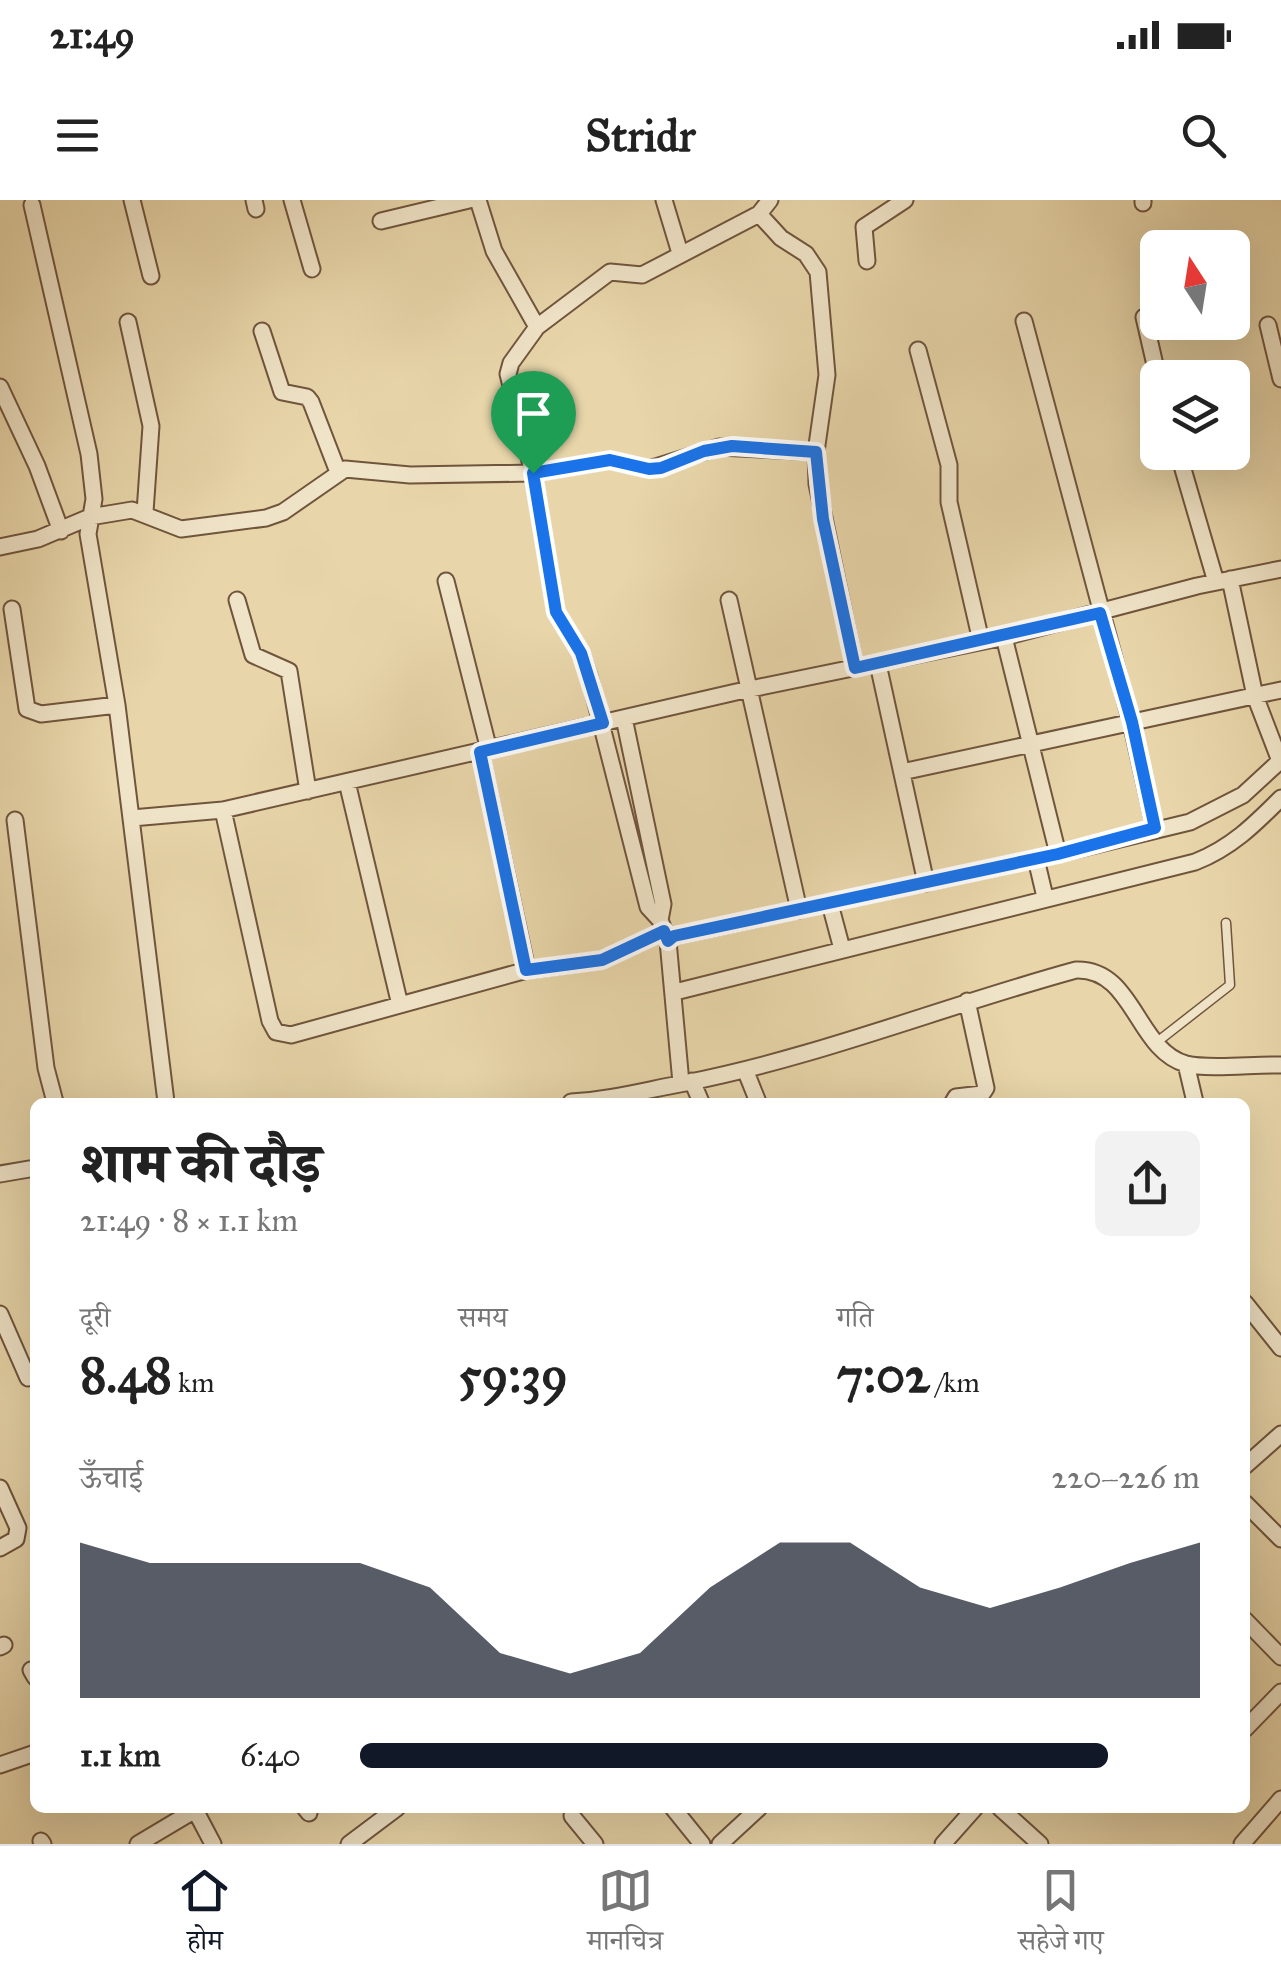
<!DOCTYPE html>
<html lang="hi">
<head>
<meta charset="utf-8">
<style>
  :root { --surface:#fff; --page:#f2f2f2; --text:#222; --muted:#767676; --line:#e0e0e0; --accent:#111827 }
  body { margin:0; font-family:"IM FELL Great Primer","Noto Serif Devanagari",serif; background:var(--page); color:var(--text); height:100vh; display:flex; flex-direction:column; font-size:38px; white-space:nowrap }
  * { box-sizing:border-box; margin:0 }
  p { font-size:32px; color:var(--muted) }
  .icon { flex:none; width:55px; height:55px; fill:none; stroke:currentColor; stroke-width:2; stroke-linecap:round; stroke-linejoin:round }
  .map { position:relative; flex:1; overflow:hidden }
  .details { position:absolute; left:30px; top:898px; width:1220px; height:715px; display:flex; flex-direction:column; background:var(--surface); border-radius:15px; box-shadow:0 10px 40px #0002 }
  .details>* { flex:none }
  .needle { width:65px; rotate:348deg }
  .controls { position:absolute; left:1140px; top:30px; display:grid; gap:20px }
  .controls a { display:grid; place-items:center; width:110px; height:110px; border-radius:15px; background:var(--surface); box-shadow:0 10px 40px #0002; font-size:50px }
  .pin { position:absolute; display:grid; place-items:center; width:85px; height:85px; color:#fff; margin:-102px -42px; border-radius:50% 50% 50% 0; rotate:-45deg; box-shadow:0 0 10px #0007 }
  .pin .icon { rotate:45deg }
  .round { display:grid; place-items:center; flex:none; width:105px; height:105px; border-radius:15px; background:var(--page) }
  .summary { display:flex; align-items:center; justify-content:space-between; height:170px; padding:0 50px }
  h1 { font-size:55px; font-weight:800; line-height:75px }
  .figures { display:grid; grid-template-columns:repeat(3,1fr); gap:15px; height:170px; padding:10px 50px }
  .figures div { display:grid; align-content:center }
  .figures b { font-size:50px; font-weight:800 }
  .figures small { font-size:28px; font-weight:400 }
  .figures p { font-size:28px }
  .chart { height:280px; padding:20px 50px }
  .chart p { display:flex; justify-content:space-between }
  .chart svg { width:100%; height:180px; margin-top:10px; fill:var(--accent); opacity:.7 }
  ul { padding:0 50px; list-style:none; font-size:32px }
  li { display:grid; grid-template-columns:160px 120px 1fr; align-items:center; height:75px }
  li i { height:25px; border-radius:12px; background:var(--accent) }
  .status { display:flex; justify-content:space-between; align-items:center; height:70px; padding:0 50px; background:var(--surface); direction:ltr }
  .status svg { height:28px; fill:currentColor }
  header { display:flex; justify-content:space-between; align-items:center; height:130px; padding:0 50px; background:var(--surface); font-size:45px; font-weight:800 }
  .menu { display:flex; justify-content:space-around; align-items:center; height:140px; border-top:2px solid var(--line); background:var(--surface); font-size:28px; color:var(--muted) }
  .menu a { display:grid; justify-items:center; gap:5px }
  .menu .on { color:var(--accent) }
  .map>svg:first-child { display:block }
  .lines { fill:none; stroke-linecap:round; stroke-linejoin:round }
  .lane-casing { stroke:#70553d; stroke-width:11 }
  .street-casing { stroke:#70553d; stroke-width:19 }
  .lane { stroke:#f0e4c8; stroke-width:8 }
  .street { stroke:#f0e4c8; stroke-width:15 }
  .route-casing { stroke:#fff; stroke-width:20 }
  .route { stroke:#1a73e8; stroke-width:12 }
</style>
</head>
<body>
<div class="status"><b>21:49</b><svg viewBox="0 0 49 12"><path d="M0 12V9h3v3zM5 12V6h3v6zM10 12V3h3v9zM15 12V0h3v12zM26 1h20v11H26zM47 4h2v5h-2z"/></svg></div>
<header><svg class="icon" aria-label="menu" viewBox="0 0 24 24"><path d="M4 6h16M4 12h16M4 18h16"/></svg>Stridr<svg class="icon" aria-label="search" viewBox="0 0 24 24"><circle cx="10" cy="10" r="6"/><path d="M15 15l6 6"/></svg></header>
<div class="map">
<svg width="1281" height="1644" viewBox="0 0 1281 1644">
  <rect width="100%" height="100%" fill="#e8d6aa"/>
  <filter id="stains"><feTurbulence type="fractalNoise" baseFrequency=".002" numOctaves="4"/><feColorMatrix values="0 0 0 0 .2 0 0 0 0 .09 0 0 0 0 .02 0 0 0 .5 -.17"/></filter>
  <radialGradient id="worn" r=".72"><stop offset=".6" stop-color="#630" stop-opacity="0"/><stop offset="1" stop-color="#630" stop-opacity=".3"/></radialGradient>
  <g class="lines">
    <g class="lane-casing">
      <path id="lane" d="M 1157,842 L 1230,785 L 1226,723"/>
    </g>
    <g class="street-casing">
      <path id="street" d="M 132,0 L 151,76
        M 254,0 L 256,9
        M 292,0 L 312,69
        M 478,0 L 494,51 L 537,127
        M 664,0 L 680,53
        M 1143,0 L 1143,3
        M 32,5 L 89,254 L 94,299 L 88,334 L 117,505 L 166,902
        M 759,14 L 781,38 L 806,54 L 818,72 L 827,175 L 816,252 L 817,284 L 855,468
        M 381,21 L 469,0
        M 867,61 L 864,27 L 905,0
        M 1144,117 L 1158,178
        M 1024,121 L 1131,522 L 1155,629
        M 128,122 L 151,226 L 145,312
        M 1268,125 L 1281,179
        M 262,131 L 282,192 L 307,197 L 311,202 L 338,272
        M 918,150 L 949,265 L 949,302 L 981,441
        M 0,187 L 37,266 L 61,331
        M 1178,252 L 1216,382
        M 0,347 L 38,339 L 90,317 L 132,310 L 181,329 L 266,318 L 283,312 L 345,269 L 410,275 L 533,273 L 610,260 L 649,269 L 719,247 L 816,252
        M 1230,379 L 1255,496 L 1280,561
        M 446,381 L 489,550
        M 237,400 L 253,455 L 289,471 L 308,591
        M 729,400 L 799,710
        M 12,409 L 27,509 L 41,514 L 117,505
        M 1004,437 L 1058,654
        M 878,464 L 926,683
        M 624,518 L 663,704 L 660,720
        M 480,552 L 527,770
        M 902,572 L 1281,490
        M 347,582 L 400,805
        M 223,610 L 270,821 L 276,832 L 291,835 L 527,770 L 602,760 L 664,731
        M 132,618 L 223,610 L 736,492 L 1004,437 L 1197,386 L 1281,369
        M 15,620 L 46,868 L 55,902
        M 1036,659 L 1045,697
        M 830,704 L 842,749
        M 668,741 L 660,720 L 648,707 L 589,476 L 581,453 L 556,412 L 533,273 L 508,174 L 511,163 L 537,127 L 610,72 L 642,75 L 759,14 L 770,0
        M 675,792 L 1195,662 C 1231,648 1254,625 1281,598
        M 1186,864 L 1195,902
        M 746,872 L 758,902
        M 692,881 L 701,902
        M 681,883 L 668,741 L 675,736 L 1058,654 L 1190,622 L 1243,595 L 1281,560
        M 571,902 C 611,900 646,890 685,883 C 818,857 944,806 1076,770 C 1134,768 1136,850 1186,864 C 1209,870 1255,864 1281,865
        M 953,902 L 956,897 L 982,894 L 986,888 L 967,801
        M 0,974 L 35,968
        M 1245,1103 L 1281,1148
        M 0,1114 L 28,1178
        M 1245,1266 L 1281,1234
        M 0,1288 L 18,1328 L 16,1339 L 0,1348
        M 1245,1303 L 1281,1339
        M 1245,1420 L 1281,1457
        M 0,1447 L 4,1445
        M 31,1470 L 35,1477
        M 1245,1529 L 1281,1492
        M 0,1565 L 35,1553
        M 194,1608 L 213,1644
        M 305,1608 L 309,1613
        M 673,1608 L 702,1644
        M 1000,1608 L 1040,1644
        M 572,1616 L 595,1644
        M 41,1641 L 43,1644
        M 138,1644 L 195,1610
        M 349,1644 L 397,1608
        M 720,1644 L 759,1608
        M 943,1644 L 975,1608
        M 1242,1644 L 1281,1599"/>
    </g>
    <use href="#lane" class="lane"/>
    <use href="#street" class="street"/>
  </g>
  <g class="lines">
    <g class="route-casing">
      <path id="route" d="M 732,246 L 816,252 L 823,319 L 855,468 L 1100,413 L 1132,522 L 1155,628 L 1058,654 L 674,736 L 668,741 L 664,731 L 602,760 L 526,770 L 480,552 L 603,523 L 581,453 L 556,412 L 533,273 L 610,260 L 649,269 L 661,268 L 704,251 Z"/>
    </g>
    <use href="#route" class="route"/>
  </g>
  <rect width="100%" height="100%" filter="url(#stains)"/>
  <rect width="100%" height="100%" fill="url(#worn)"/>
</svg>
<div class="controls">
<a><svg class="needle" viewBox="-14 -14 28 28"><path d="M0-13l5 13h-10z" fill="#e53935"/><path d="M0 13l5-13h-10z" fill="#767676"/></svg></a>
<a><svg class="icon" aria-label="layers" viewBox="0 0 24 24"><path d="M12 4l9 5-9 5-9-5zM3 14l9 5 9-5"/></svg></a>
</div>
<div class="pin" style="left:533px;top:273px;background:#1e9e55"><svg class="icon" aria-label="arrive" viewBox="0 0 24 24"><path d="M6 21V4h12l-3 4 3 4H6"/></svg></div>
<section class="details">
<div class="summary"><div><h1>शाम की दौड़</h1><p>21:49 · 8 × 1.1 km</p></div><a class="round"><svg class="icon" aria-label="share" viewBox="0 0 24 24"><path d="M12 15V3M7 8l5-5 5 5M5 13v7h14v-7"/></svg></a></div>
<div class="figures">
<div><p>दूरी</p><b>8.48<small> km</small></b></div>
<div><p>समय</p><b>59:39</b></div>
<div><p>गति</p><b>7:02<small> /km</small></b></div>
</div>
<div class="chart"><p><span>ऊँचाई</span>220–226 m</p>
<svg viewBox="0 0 160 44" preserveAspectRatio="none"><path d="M0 44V6L10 11L20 11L30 11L40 11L50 17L60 33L70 38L80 33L90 17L100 6L110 6L120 17L130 22L140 17L150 11L160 6V44z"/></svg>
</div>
<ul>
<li><b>1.1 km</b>6:40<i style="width:89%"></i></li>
</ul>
</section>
</div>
<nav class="menu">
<a class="on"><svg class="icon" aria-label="home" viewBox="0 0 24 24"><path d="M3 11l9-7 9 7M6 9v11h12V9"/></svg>होम</a>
<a><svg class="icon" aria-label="map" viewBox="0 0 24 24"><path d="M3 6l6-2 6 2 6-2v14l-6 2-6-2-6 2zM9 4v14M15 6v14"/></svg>मानचित्र</a>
<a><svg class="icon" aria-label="saved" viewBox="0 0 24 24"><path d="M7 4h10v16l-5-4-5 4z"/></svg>सहेजे गए</a>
</nav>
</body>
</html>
